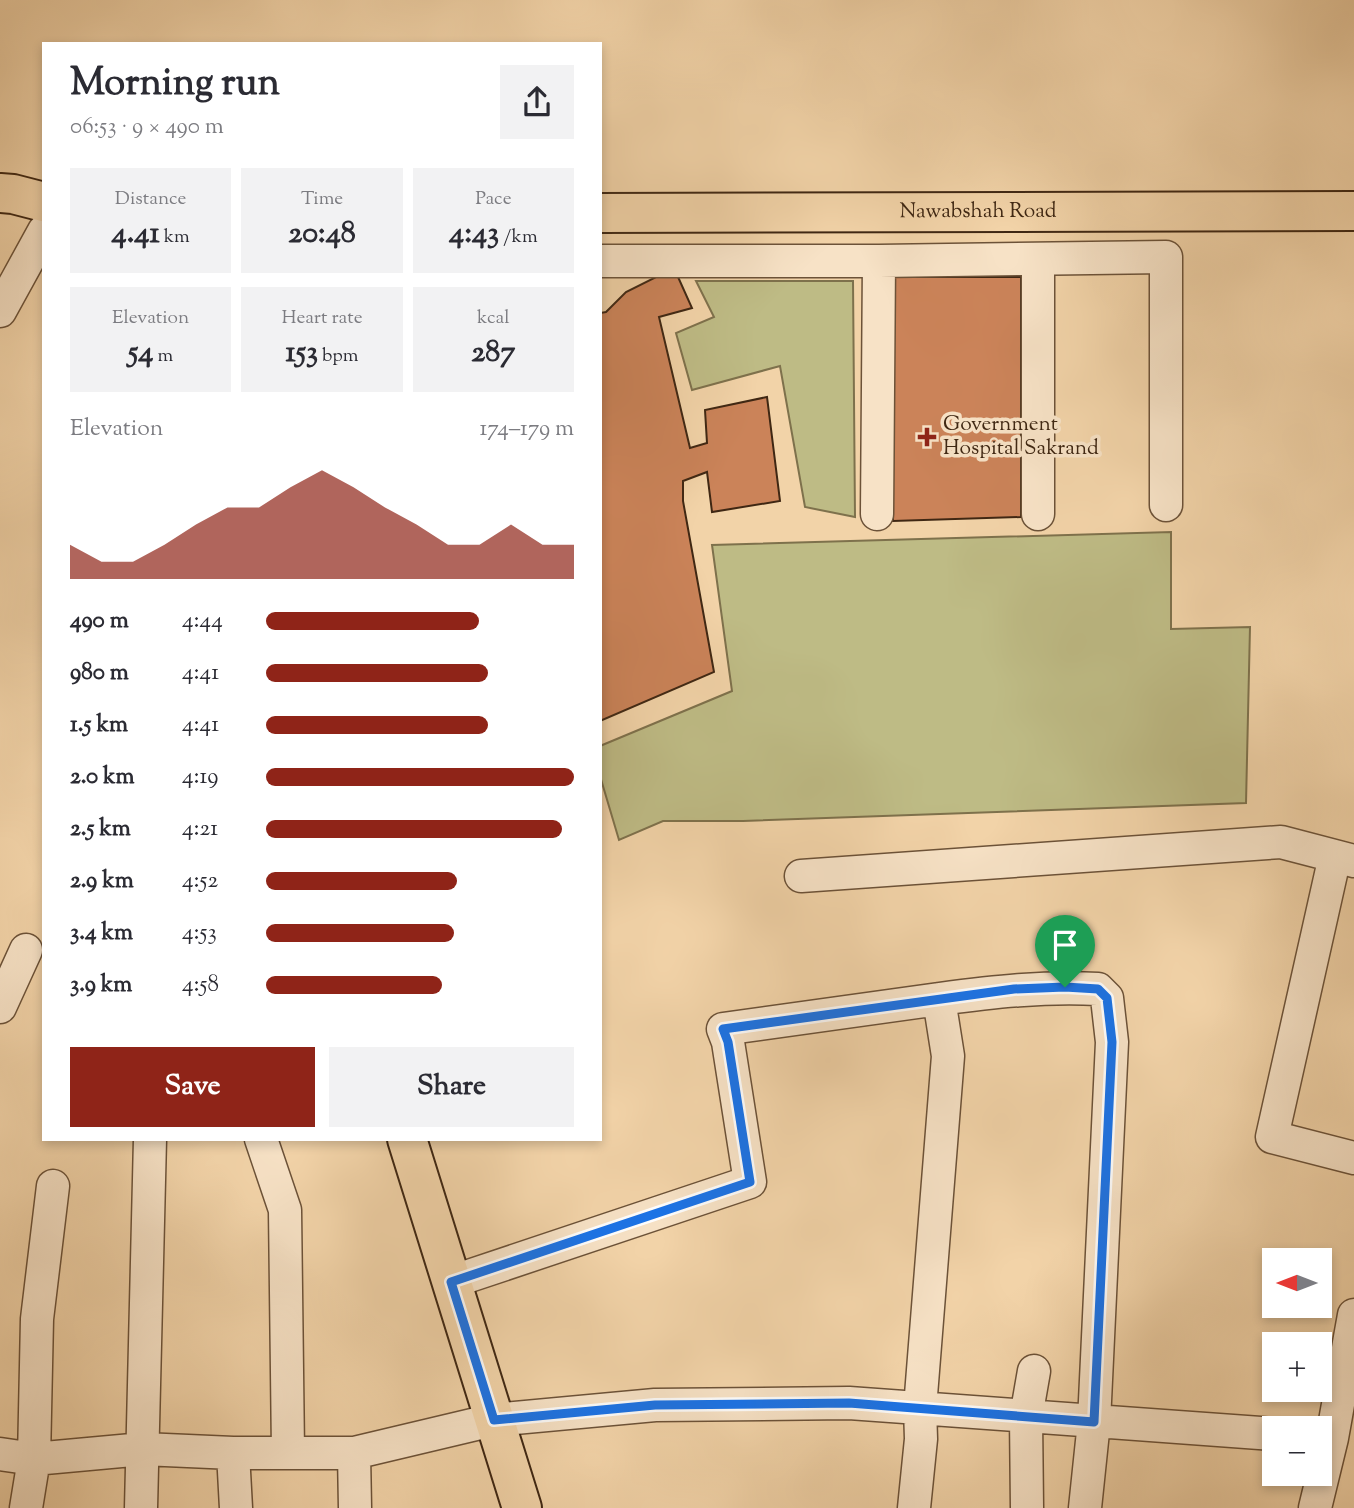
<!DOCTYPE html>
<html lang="en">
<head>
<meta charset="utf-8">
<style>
  :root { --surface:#fff; --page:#f2f2f3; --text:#2b2b33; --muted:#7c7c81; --accent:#8f2418 }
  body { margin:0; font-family:"Sorts Mill Goudy",serif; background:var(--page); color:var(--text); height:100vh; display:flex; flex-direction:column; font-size:26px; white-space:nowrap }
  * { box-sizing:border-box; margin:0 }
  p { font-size:23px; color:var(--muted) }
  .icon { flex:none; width:38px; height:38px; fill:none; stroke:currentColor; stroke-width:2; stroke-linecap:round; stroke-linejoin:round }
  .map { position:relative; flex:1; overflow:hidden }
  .panel { position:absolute; left:42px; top:42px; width:560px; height:1099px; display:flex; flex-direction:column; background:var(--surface); border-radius:0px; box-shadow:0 4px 10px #0003 }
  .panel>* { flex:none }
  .needle { width:46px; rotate:270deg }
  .controls { position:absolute; left:1262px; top:1248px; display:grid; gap:14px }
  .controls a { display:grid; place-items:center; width:70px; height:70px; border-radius:0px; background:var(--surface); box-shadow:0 4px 10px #0003; font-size:35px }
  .pin { position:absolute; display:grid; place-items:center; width:60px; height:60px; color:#fff; margin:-72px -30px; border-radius:50% 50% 50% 0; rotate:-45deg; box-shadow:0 0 7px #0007 }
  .pin .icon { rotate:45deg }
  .round { display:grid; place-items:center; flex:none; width:74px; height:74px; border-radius:0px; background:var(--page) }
  .headline { display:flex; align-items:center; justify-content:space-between; height:119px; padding:0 28px }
  h1 { font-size:38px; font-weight:800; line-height:52px }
  .metrics { display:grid; grid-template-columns:repeat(3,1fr); gap:10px; height:119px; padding:7px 28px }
  .metrics div { display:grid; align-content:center; border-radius:0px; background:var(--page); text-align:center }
  .metrics b { font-size:30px; font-weight:800 }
  .metrics small { font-size:19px; font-weight:400 }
  .metrics p { font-size:19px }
  .chart { height:196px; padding:14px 28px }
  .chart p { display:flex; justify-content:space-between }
  .chart svg { width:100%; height:126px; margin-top:7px; fill:var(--accent); opacity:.7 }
  .primary-button { display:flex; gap:14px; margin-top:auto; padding:14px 28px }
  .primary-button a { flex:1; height:80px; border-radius:0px; background:var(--accent); color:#fff; font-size:28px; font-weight:800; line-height:80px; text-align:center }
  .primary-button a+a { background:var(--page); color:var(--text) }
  ul { padding:0 28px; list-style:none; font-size:23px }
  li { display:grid; grid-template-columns:112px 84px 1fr; align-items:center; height:52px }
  li i { height:18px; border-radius:9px; background:var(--accent) }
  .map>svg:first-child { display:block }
  .green { fill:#bebb85; stroke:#7e714c; stroke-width:2 }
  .building { fill:#cb8359; stroke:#3f2713; stroke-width:2 }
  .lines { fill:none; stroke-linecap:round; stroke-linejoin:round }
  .minor-casing { stroke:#6c5238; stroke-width:35 }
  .major-casing { stroke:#3f2713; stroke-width:42 }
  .minor { stroke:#f7e2c6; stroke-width:32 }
  .major { stroke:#f2d3a8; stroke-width:38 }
  .route-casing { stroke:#fff; stroke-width:14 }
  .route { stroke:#1a73e8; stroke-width:9 }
  .poi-dot { fill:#8f2418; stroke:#f7e2c6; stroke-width:2.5 }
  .labels { text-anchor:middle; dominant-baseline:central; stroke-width:7; stroke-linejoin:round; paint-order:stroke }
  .street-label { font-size:21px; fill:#3f2713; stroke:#f7e2c6 }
  .poi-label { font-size:21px; fill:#3f2713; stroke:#f7e2c6; text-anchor:start }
</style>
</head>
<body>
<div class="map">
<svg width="1354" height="1508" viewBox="0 0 1354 1508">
  <rect width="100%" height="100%" fill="#f2d3a8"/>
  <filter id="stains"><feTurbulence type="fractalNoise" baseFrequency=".00286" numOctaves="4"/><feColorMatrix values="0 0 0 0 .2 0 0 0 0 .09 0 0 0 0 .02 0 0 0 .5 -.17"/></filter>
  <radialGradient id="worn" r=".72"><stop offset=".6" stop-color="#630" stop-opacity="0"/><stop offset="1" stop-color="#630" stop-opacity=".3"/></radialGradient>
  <path class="green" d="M 696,281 L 853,281 L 855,517 L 805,507 L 780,366 L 692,390 L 676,333 L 714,317 Z
    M 1171,532 L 1171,629 L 1250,627 L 1246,803 L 743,821 L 663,821 L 619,840 L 600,776 L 600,746 L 732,691 L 712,545 Z"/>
  <path class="building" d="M 674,268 L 692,308 L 659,317 L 690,448 L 707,443 L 705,410 L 767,397 L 780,501 L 712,512 L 707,472 L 683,481 L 683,501 L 714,672 L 600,721 L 600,313 L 606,312 L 626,292 Z
    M 890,277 L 1021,277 L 1021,517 L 893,521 Z"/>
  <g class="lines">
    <g class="minor-casing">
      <path id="minor" d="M 1038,259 L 1038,514
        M 600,261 L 879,261
        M 0,311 L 44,231
        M 877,514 L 879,261 L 1166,257 L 1166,505
        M 1335,856 L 1272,1137 L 1354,1158
        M 801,876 L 1281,842 L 1354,861
        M 0,1007 L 26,950
        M 261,1139 L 285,1210 L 288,1452
        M 451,1282 L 750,1182 L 728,1042 L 723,1029 L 939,999
        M 1332,1438 L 1354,1315
        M 233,1453 L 236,1508
        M 0,1454 L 34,1459 L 143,1449 L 233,1453 L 354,1453
        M 26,1508 L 34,1459 L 37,1319 L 53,1186
        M 141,1508 L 150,1139
        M 355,1508 L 354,1453 L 493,1420 L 655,1405 L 849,1403 L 1274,1434
        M 914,1508 L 921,1439 L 920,1408 L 948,1056 L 939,999 C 993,992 1044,986 1098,989 L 1107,998 L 1112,1042 L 1094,1422 L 1085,1508
        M 1027,1508 L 1026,1417 L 1034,1371
        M 1315,1508 L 1332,1438 L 1320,1437"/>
    </g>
    <g class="major-casing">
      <g id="major">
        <path d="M 0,193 L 13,194 L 44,202"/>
        <path id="s1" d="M 600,213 L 1354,211"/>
        <path d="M 407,1139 L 522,1508"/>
      </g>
    </g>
    <use href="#minor" class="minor"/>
    <use href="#major" class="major"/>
  </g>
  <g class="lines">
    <g class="route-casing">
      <path id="route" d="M 1065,987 L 1098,989 L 1107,998 L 1112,1042 L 1094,1422 L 849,1403 L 655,1405 L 494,1420 L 451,1282 L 750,1182 L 728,1042 L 723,1029 L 1014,989 Z"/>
    </g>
    <use href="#route" class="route"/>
  </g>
  <path class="poi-dot" d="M923.5 426.5h7v7h7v7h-7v7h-7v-7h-7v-7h7z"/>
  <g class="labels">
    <g class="street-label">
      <text stroke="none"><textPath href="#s1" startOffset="378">Nawabshah Road</textPath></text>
    </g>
    <g class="poi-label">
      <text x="943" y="425">Government<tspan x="943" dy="24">Hospital Sakrand</tspan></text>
    </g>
  </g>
  <rect width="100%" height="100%" filter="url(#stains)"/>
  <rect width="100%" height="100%" fill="url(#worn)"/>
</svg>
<div class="controls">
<a><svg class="needle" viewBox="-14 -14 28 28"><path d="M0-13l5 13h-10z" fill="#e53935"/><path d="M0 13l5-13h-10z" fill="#7c7c81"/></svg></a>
<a>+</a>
<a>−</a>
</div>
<div class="pin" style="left:1065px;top:987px;background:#1e9e55"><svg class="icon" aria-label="arrive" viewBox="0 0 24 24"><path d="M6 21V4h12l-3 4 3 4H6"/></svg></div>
<section class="panel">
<div class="headline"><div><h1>Morning run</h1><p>06:53 · 9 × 490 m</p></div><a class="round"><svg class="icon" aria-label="share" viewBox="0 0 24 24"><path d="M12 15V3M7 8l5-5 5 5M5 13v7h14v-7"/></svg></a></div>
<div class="metrics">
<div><p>Distance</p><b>4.41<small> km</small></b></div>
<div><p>Time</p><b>20:48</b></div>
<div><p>Pace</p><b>4:43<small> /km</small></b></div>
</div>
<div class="metrics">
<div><p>Elevation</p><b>54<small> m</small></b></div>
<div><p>Heart rate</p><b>153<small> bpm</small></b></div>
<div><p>kcal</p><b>287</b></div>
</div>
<div class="chart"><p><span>Elevation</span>174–179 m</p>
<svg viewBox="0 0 160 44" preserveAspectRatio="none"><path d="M0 44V32L10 38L20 38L30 32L40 25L50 19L60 19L70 12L80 6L90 12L100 19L110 25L120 32L130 32L140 25L150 32L160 32V44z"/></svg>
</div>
<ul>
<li><b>490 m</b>4:44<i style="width:69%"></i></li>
<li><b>980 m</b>4:41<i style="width:72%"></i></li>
<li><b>1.5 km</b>4:41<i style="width:72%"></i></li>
<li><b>2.0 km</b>4:19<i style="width:100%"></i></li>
<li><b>2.5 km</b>4:21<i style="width:96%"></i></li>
<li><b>2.9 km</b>4:52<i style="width:62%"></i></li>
<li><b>3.4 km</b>4:53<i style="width:61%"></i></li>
<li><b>3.9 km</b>4:58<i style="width:57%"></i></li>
</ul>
<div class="primary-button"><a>Save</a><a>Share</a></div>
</section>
</div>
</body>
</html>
